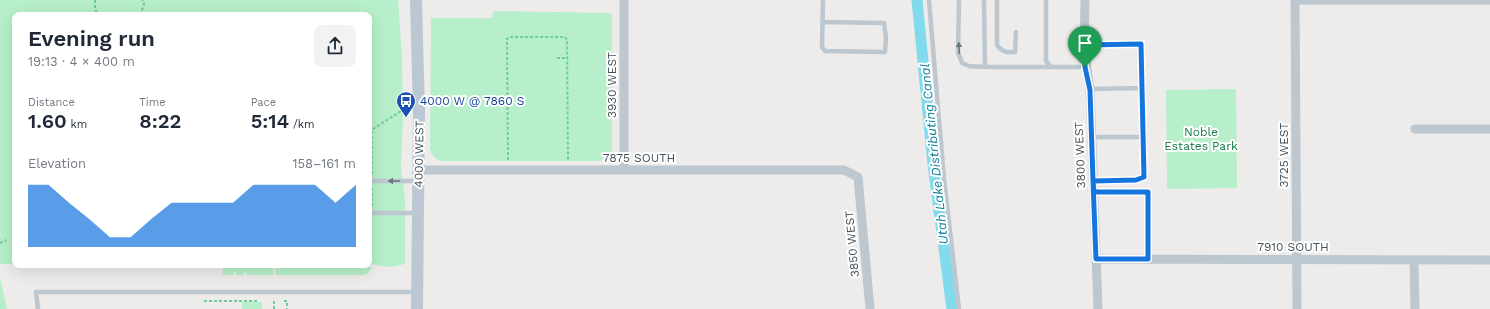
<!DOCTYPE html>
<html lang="en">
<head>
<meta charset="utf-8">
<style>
  :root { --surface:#fff; --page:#f2f2f3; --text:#1f2937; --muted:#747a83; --accent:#1475df }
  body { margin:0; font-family:"Work Sans",sans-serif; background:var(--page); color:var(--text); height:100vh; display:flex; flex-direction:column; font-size:15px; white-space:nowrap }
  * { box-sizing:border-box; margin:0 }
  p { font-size:13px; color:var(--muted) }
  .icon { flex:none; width:22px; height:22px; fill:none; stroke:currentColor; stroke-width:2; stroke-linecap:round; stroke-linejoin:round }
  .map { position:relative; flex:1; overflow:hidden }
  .details { position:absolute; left:12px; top:12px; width:360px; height:256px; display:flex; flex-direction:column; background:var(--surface); border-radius:8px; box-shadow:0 4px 16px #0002 }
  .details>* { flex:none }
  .pin { position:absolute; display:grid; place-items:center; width:34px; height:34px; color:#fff; margin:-41px -17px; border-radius:50% 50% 50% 0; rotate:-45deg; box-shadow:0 0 4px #0007 }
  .pin .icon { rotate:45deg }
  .round { display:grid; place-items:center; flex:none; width:42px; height:42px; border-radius:8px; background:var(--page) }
  .head { display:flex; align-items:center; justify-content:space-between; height:68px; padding:0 16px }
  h1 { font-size:22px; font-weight:600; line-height:30px }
  .figures { display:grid; grid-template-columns:repeat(3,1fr); gap:6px; height:68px; padding:4px 16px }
  .figures div { display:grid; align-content:center }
  .figures b { font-size:20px; font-weight:600 }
  .figures small { font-size:11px; font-weight:400 }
  .figures p { font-size:11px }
  .chart { height:112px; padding:8px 16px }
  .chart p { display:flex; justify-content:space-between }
  .chart svg { width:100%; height:72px; margin-top:4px; fill:var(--accent); opacity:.7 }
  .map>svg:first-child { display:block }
  .green { fill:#b7efca }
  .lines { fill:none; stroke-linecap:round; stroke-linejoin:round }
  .canal { stroke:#82dbed; stroke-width:11 }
  .path { stroke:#6ecd9a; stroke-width:2; stroke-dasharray:3 2; stroke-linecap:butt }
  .lane { stroke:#bcc7cf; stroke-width:4.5 }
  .street { stroke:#bcc7cf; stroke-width:9 }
  .secondary { stroke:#bbc8d4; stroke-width:12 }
  .oneway { fill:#68747c }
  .route-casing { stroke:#fff; stroke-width:8 }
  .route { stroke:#1475df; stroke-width:5 }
  .labels { text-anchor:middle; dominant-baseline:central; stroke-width:4; stroke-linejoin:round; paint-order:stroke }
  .street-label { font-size:12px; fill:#445059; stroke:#fff }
  .transit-label { font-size:12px; fill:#164399; stroke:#fff; text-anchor:start }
  .park-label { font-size:12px; fill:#147a43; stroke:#fff }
  .water-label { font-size:13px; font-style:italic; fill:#0a8098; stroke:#fff }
</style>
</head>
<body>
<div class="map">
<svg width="1490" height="309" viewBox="0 0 1490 309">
  <rect width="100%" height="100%" fill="#eeebeb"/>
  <path class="green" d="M 0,0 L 398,0 L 402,56 L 403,113 L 401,169 L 405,198 L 405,264 L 390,267 L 369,264 L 369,15 L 15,15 L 15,264 L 0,264 Z
    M 493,11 L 612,13 L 612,152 L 607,159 L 597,161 L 441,161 C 436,159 431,155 430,149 L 431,18 L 492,18 Z
    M 1236,89 L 1237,188 L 1167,189 L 1166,90 Z
    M 223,265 L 273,265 L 273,275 L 247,275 L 246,273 L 244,272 L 243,275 L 236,275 L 236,272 L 233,272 L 233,275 L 223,275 Z
    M 275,265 L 366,265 L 372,268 L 368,273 L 364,275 L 276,275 Z
    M 0,278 L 7,309 L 0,309 Z
    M 242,302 L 262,302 L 262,309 L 242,309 Z"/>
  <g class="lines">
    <path class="canal" d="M 917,0 L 933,164 L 952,309"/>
    <path class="path" d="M 95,0 L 95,9 L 98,15
      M 140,15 L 144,5 L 143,0
      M 557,58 L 567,58
      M 508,160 L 507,39 L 509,37 L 565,37 L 567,40 L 568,160
      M 372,174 L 372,132 L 373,129 L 401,111
      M 372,188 L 372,206
      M 369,232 L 371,221
      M 0,243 L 6,240
      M 204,301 L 258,301
      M 274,301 L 274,309
      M 284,301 L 287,301 L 287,309"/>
    <path class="lane" d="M 929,0 L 944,179 L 959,309
      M 959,0 L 958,52 L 962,63 L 969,66 L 985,67
      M 984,0 L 985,67 L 1051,67
      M 997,0 L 997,45 C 1002,52 1007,53 1015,52 L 1016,32
      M 1046,0 L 1046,61 L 1051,67 L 1085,67
      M 823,22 L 884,23 L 886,38 L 885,52 L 825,51 L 822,47 L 823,0
      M 1085,45 L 1141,44 L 1144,177 L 1136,180 L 1093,181
      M 1090,89 L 1142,88
      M 1092,137 L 1144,137
      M 369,181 L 417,181
      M 1094,192 L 1148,192 L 1148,259
      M 369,213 L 417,213
      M 38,309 L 36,292 L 417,292"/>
    <path class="street" d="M 624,0 L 624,170
      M 1085,0 C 1084,30 1084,59 1090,89 L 1098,309
      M 1295,0 L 1297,309
      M 1295,0 L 1490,0
      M 1415,129 L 1490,129
      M 419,170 L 844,170 L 858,177 L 870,309
      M 1096,259 L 1490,260
      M 1414,260 L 1415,309"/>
    <path class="secondary" d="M 416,0 L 419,113 L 417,309"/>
  </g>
  <defs><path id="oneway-solid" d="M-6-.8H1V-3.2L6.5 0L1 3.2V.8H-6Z"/></defs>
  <g class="oneway">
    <use href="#oneway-solid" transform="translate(959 48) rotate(-93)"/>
    <use href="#oneway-solid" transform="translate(394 181) rotate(180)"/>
  </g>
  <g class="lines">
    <g class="route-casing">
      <path id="route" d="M 1085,67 L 1090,90 L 1093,181 L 1096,259 L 1148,259 L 1148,192 L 1094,192 L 1093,181 L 1136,180 L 1144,177 L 1141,44 L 1084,45 L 1085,67"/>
    </g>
    <use href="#route" class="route"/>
  </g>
  <defs>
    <g id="bus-pin" transform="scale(1)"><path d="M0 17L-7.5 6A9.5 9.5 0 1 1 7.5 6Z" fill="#1a4fb4" stroke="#fff"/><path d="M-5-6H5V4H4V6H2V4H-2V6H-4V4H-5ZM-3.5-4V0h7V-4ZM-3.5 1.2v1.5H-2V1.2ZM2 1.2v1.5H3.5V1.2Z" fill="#fff"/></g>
  </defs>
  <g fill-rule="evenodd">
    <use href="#bus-pin" x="406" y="101"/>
  </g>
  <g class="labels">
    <g class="street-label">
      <text transform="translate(612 85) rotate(-90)">3930 WEST</text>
      <text transform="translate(419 154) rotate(-89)">4000 WEST</text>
      <text transform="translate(1080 155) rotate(-92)">3800 WEST</text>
      <text transform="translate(1284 155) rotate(-90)">3725 WEST</text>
      <text x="639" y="158">7875 SOUTH</text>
      <text transform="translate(852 244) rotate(-95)">3850 WEST</text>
      <text x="1293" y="247">7910 SOUTH</text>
    </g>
    <g class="transit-label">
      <text x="420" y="101">4000 W @ 7860 S</text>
    </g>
    <g class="park-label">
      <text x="1201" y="132">Noble<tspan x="1201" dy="14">Estates Park</tspan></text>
    </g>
    <g class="water-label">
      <text transform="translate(934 154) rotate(-96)">Utah Lake Distributing Canal</text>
    </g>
  </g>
</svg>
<div class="pin" style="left:1085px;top:67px;background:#1e9e55"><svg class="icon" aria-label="arrive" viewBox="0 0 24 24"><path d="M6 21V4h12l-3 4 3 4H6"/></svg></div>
<section class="details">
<div class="head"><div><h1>Evening run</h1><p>19:13 · 4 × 400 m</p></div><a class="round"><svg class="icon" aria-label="share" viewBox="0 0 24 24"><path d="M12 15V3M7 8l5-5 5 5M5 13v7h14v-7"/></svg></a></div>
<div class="figures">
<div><p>Distance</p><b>1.60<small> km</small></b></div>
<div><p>Time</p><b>8:22</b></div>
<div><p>Pace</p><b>5:14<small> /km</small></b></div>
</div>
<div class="chart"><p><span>Elevation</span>158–161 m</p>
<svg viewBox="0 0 160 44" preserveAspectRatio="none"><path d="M0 44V6L10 6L20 17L30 27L40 38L50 38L60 27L70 17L80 17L90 17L100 17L110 6L120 6L130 6L140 6L150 17L160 6V44z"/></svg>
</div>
</section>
</div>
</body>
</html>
